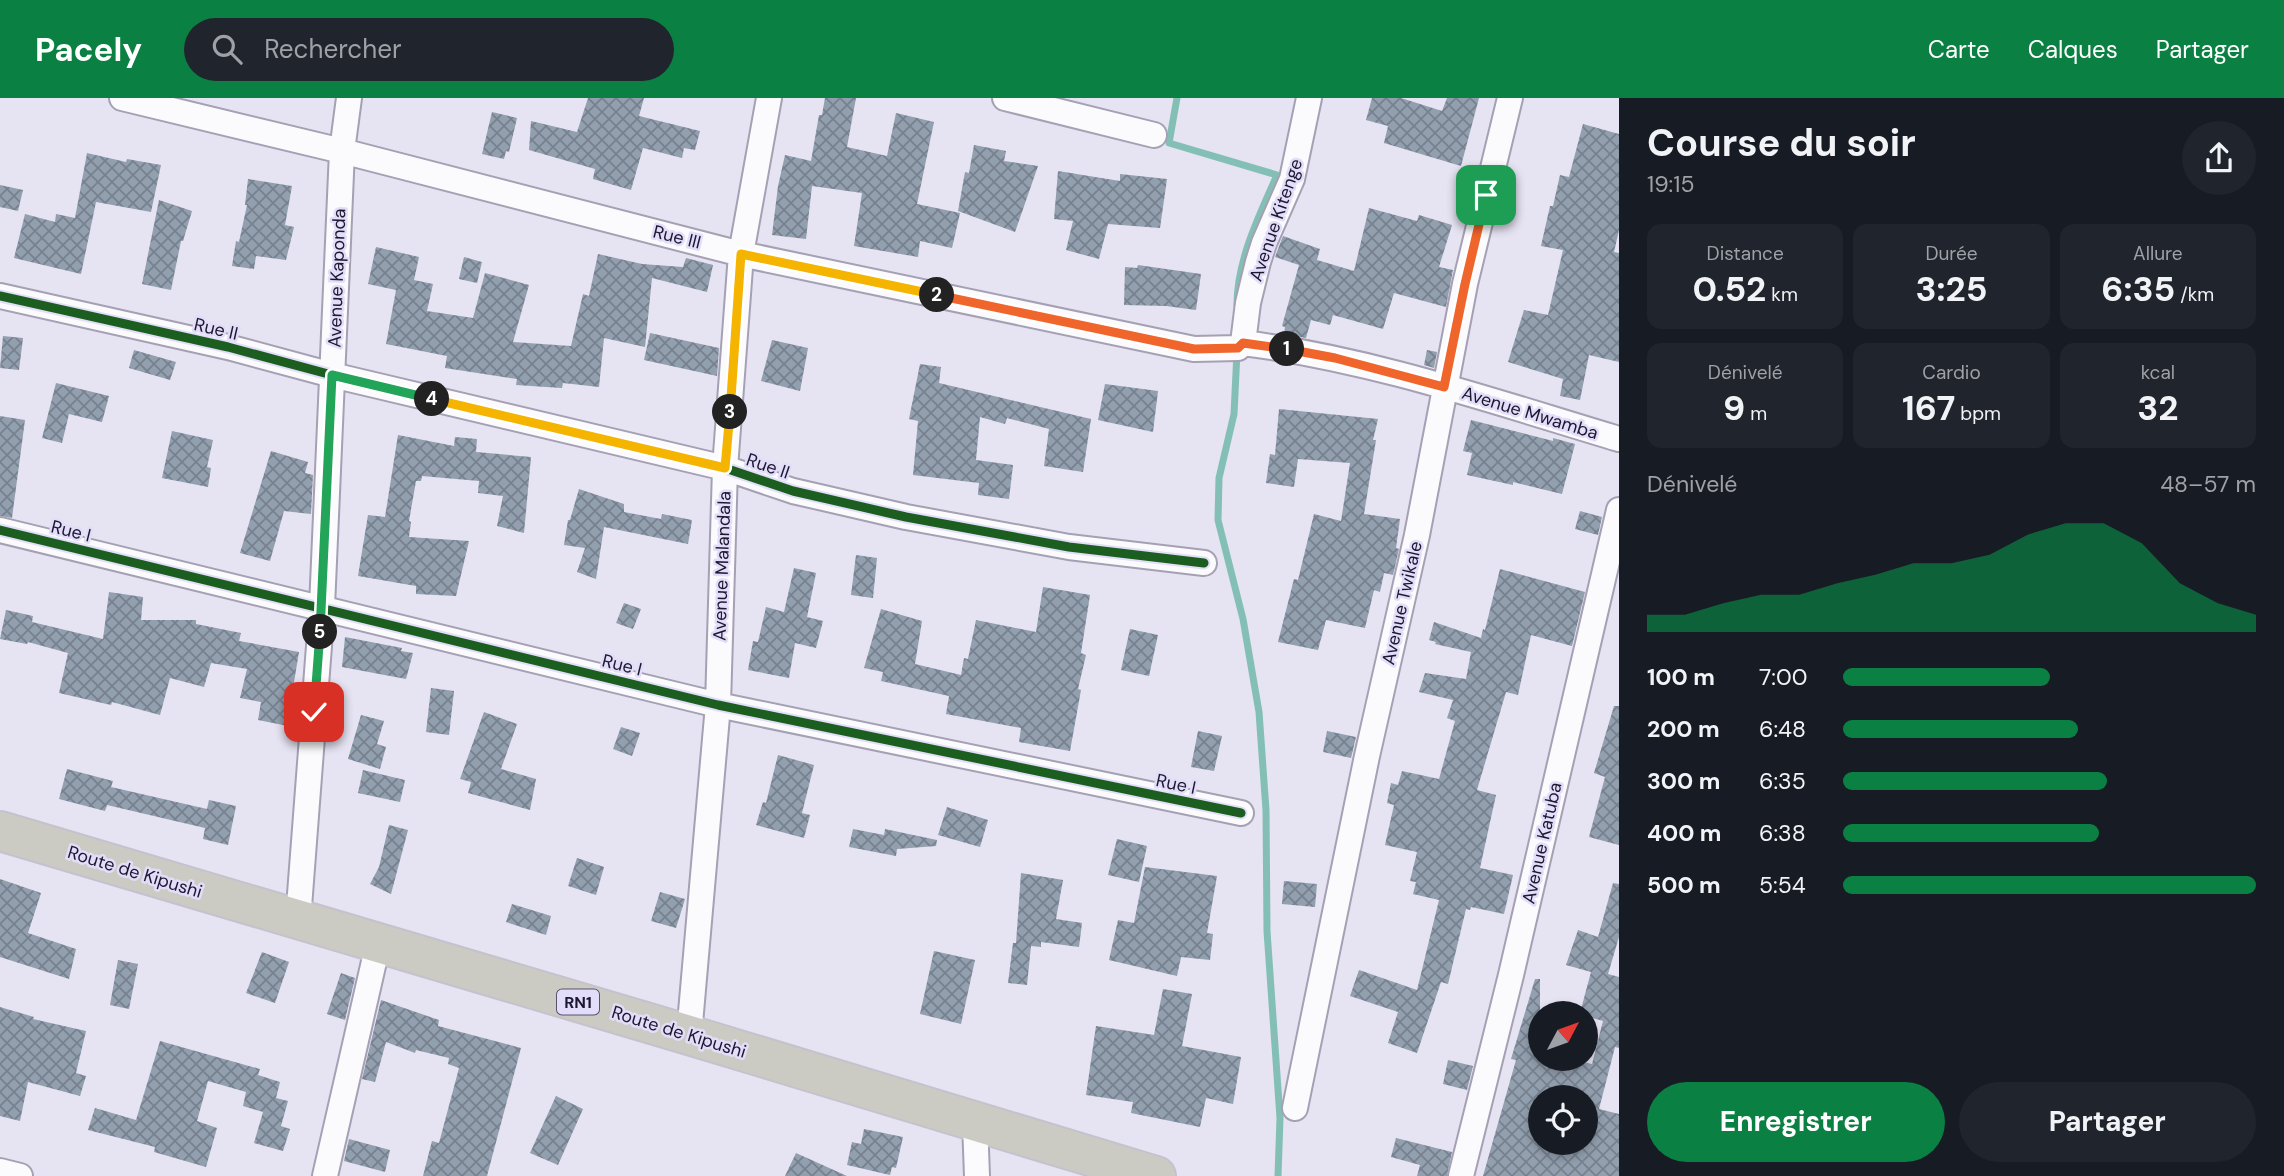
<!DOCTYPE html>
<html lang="fr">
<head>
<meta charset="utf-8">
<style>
  :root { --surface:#171b24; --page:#20242c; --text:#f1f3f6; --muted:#9ea1a6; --accent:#0b8043 }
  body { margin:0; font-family:"DM Sans",sans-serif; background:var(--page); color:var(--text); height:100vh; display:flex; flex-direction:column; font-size:26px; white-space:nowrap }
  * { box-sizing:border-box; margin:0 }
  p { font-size:23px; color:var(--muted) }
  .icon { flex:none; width:38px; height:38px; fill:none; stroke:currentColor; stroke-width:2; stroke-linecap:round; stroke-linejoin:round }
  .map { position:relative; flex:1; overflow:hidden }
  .panel { display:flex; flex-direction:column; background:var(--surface); width:665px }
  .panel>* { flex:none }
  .needle { width:46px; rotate:49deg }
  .tools { position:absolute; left:1528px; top:903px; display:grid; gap:14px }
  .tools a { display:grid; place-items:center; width:70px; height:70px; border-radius:50%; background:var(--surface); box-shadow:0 4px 10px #0003; font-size:35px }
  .pin { position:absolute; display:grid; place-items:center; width:60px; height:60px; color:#fff; margin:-30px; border-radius:14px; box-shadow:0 4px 10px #0006 }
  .km { position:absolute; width:35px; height:35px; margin:-18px; border-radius:50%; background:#222; color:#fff; font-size:19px; line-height:35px; text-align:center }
  .round { display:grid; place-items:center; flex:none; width:74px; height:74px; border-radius:37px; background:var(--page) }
  .headline { display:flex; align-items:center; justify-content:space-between; height:119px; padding:0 28px }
  h1 { font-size:38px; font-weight:700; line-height:52px }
  .metrics { display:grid; grid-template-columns:repeat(3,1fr); gap:10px; height:119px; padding:7px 28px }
  .metrics div { display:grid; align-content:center; border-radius:14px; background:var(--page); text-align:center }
  .metrics b { font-size:35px; font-weight:700 }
  .metrics small { font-size:19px; font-weight:400 }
  .metrics p { font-size:19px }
  .chart { height:196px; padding:14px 28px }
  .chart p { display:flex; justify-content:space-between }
  .chart svg { width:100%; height:126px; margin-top:7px; fill:var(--accent); opacity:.7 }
  .primary-button { display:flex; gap:14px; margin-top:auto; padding:14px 28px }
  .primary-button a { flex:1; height:80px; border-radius:42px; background:var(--accent); color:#fff; font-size:28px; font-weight:700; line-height:80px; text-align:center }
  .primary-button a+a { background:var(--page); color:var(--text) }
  ul { padding:0 28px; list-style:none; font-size:23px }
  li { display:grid; grid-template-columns:112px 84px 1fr; align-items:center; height:52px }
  li i { height:18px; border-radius:9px; background:var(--accent) }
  header { display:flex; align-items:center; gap:42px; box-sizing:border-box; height:98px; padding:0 35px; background:var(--accent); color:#fff }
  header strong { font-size:33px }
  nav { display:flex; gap:38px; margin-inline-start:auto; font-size:24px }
  .search { width:490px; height:63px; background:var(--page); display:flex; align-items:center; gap:18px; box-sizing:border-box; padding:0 24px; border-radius:38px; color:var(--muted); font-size:26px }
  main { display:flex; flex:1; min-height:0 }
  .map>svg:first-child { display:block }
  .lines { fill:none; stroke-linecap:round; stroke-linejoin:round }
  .stream { stroke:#83bfb4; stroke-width:7 }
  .building { fill:url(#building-cross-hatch); fill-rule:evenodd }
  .street-casing { stroke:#a5a0b3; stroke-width:28 }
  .highway-casing { stroke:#c5c2ce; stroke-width:42 }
  .street { stroke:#fbfbfd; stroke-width:24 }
  .highway { stroke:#cbcbc3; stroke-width:38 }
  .cycleway-casing { stroke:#e2ddf9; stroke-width:13 }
  .cycleway { stroke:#1b5e20; stroke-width:9 }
  .split-1-casing { stroke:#fff; stroke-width:14 }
  .split-2-casing { stroke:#fff; stroke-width:14 }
  .split-3-casing { stroke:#fff; stroke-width:14 }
  .split-4-casing { stroke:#fff; stroke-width:14 }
  .split-5-casing { stroke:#fff; stroke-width:14 }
  .split-6-casing { stroke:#fff; stroke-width:14 }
  .split-1 { stroke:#f0652b; stroke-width:9 }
  .split-2 { stroke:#f0652b; stroke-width:9 }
  .split-3 { stroke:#f5b400; stroke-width:9 }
  .split-4 { stroke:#f5b400; stroke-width:9 }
  .split-5 { stroke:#22a559; stroke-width:9 }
  .split-6 { stroke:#22a559; stroke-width:9 }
  .labels { text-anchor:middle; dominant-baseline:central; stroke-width:5; stroke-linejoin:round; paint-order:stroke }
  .shield { fill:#e2ddf9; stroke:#59526c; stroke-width:2 }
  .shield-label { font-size:16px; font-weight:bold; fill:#1e1730 }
  .street-label { font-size:18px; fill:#1e1730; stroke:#e2ddf9 }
</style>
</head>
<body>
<header>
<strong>Pacely</strong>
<div class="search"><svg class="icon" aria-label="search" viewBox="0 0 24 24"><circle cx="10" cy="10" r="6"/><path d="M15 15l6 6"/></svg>Rechercher</div>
<nav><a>Carte</a><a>Calques</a><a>Partager</a></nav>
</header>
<main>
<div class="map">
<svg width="1619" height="1078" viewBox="0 0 1619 1078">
  <defs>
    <pattern id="building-cross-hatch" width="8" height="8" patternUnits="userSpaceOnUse" patternTransform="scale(1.75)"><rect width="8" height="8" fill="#929fae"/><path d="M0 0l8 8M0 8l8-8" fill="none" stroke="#77818e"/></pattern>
  </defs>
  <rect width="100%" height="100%" fill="#e6e3f3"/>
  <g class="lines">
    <path class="stream" d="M 1177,0 L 1169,45 L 1277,77 C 1259,118 1237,162 1237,207
      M 1237,254 L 1234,316 L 1219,380 L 1218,422 L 1243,521 L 1259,614 L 1266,712 L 1267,833 L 1280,1020 L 1278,1078"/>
  </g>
  <path class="building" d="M 588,0 L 644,0 L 639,18 L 700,33 L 695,52 L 684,50 L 682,60 L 643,50 L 631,92 L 593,81 L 595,71 L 529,52 L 531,23 L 577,34 Z
    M 825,0 L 856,0 L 847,49 L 887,58 L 896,15 L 934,24 L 917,106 L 960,115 L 952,150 L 920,143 L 918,159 L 854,148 L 862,95 L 812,88 L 806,141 L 772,137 L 778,88 L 785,57 L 811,63 L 819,17 L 822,17 Z
    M 1372,0 L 1401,0 L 1442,13 L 1447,0 L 1479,0 L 1461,68 L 1384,45 L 1388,28 L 1366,22 Z
    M 492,14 L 517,20 L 509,54 L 506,53 L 504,61 L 482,56 Z
    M 1583,26 L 1619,36 L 1619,132 L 1614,154 L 1619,155 L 1619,264 L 1589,257 L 1580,302 L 1560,298 L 1563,281 L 1508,264 L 1524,212 L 1548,217 L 1563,152 L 1541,148 L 1550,108 L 1553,108 L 1560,77 L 1569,79 Z
    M 974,47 L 1006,53 L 1004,63 L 1038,68 L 1015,134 L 958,113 L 965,74 L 969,75 Z
    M 87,55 L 126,64 L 127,61 L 161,67 L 151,114 L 96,104 L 81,176 L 14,160 L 25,116 L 55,124 L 56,116 L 75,120 Z
    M 1058,73 L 1120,83 L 1120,76 L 1167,81 L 1160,130 L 1108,126 L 1099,161 L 1066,152 L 1073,123 L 1054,121 Z
    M 248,81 L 292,88 L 285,127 L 294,129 L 286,162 L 256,158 L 254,171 L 232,168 L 236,143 L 239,144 L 247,107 L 245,107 Z
    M 0,87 L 23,92 L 18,113 L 0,109 Z
    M 159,102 L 192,113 L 183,143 L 181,143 L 171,192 L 142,186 Z
    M 1369,110 L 1417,123 L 1419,117 L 1452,127 L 1439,169 L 1453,172 L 1446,209 L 1394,195 L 1383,231 L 1333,217 L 1330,227 L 1311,222 L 1306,240 L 1284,236 L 1285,229 L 1282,228 L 1299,167 L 1275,159 L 1283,138 L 1320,151 L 1317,162 L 1354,173 Z
    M 376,149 L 419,159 L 414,182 L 433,186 L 427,213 L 473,220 L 485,175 L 529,187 L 513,244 L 571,248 L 583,196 L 589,198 L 598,156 L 642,166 L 683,169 L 686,160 L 713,167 L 707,194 L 652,180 L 645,249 L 604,240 L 599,289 L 563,285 L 562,290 L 516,287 L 517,281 L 445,270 L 447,258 L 386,246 L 396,192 L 368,186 Z
    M 464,159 L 482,164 L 477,185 L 459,181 Z
    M 1138,167 L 1201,176 L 1196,212 L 1166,208 L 1124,207 L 1125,169 L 1137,170 Z
    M 650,235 L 719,250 L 717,278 L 644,262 Z
    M 3,238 L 23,240 L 19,272 L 0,270 Z
    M 772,242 L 808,250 L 800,293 L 761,283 Z
    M 134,252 L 176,264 L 170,282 L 129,270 Z
    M 1427,252 L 1437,254 L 1434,270 L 1424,267 Z
    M 920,266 L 941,269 L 939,285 L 1091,321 L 1083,374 L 1044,368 L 1049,331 L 1007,320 L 1005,326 L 980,319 L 976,362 L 1013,367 L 1009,401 L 978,397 L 979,385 L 913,377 L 918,323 L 909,321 Z
    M 56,285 L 109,298 L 102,324 L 69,316 L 62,345 L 42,340 Z
    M 1105,286 L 1158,293 L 1153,334 L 1098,322 Z
    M 1279,311 L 1378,321 L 1373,342 L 1376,342 L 1364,416 L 1400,421 L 1396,450 L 1399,451 L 1393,477 L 1384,475 L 1380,494 L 1374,492 L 1365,530 L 1326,522 L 1318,552 L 1278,544 L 1294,481 L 1298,482 L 1314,416 L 1341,423 L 1350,365 L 1298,361 L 1294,389 L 1266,385 L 1270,356 L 1275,357 Z
    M 0,318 L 25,322 L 12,420 L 0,418 Z
    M 1471,322 L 1553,343 L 1553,340 L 1575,346 L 1562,396 L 1513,384 L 1513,387 L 1467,377 L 1472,355 L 1463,353 Z
    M 172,333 L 213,342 L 207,369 L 211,370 L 208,389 L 162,380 Z
    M 398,337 L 454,348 L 455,339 L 477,341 L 476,354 L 531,359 L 524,435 L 497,428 L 503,398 L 478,395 L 479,383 L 422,378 L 421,383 L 416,383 L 409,423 L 411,424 L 409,439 L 469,443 L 456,498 L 416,496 L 416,488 L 358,478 L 368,417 L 385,419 Z
    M 271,353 L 308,364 L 305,375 L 313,377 L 311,416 L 284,413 L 270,463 L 240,455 Z
    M 579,391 L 624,406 L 624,414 L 661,421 L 662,416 L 692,422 L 688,446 L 604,429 L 596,481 L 577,474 L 585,450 L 564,447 L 568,422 L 570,422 Z
    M 1580,413 L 1602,419 L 1598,437 L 1575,431 Z
    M 856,457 L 877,460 L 873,500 L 851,497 Z
    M 794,470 L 816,475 L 807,519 L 823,523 L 816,550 L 795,545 L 789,580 L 748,572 L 753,543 L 758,544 L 766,509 L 784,514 Z
    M 1500,471 L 1585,494 L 1572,548 L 1531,537 L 1518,597 L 1506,594 L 1477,692 L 1496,697 L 1480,770 L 1513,777 L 1504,816 L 1471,809 L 1470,812 L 1466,811 L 1448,886 L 1441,884 L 1417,955 L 1388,945 L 1398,914 L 1350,898 L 1359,872 L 1417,892 L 1439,802 L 1413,796 L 1416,784 L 1410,783 L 1417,754 L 1385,747 L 1394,707 L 1387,705 L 1391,685 L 1398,687 L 1402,673 L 1439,681 L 1455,623 L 1447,620 L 1453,602 L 1419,594 L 1425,575 L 1466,581 L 1471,554 L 1435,546 L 1436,544 L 1429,542 L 1434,524 L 1481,540 L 1483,531 L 1485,532 Z
    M 1043,489 L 1090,497 L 1081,555 L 1086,557 L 1078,591 L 1081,592 L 1070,653 L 1019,644 L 1021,630 L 946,616 L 949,598 L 881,583 L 883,574 L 864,570 L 881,511 L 922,523 L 915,566 L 961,577 L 964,560 L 968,561 L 976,522 L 1036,534 Z
    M 109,494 L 143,499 L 141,522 L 196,522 L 196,526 L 241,535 L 239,543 L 299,554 L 292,596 L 296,597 L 288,628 L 258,622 L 261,604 L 240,600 L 247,571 L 211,565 L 204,589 L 170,580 L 160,617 L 112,604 L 111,607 L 59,595 L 68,555 L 28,544 L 27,546 L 0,541 L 6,512 L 33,518 L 32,524 L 103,541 Z
    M 624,505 L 641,511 L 633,531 L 616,525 Z
    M 1130,531 L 1158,537 L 1149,578 L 1121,572 Z
    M 345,539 L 402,550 L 401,553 L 413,555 L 406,581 L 342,569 Z
    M 431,590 L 454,593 L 449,637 L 426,634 Z
    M 1614,608 L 1619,608 L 1619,747 L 1589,739 L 1605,679 L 1594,675 Z
    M 484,614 L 517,626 L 501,671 L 536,681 L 530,712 L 468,695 L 471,684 L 460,681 Z
    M 361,617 L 384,623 L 377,646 L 386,649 L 380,671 L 348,661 Z
    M 621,629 L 640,635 L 632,658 L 613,651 Z
    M 1198,633 L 1222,638 L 1214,673 L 1191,669 Z
    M 1327,633 L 1356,639 L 1351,660 L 1323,654 Z
    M 778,657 L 814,667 L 802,715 L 810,717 L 804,740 L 756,727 L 763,704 L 766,705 Z
    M 67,671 L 113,683 L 111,689 L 207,711 L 209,702 L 236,708 L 228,747 L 203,741 L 205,730 L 107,707 L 105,713 L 59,701 Z
    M 363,672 L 405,682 L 400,704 L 358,695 Z
    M 947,709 L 988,722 L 980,749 L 938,737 Z
    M 389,727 L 408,732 L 391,796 L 370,786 L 379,769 Z
    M 853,731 L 884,737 L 885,731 L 937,742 L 936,748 L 897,751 L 896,758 L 849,749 Z
    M 1117,741 L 1147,748 L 1139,784 L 1108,777 Z
    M 577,760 L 604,769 L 596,797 L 568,788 Z
    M 1145,769 L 1217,778 L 1207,835 L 1213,836 L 1210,862 L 1181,859 L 1177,878 L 1109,862 L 1118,822 L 1134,825 Z
    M 1021,775 L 1063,782 L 1056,821 L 1082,825 L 1079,849 L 1041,844 L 1041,849 L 1031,848 L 1027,887 L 1008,885 L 1013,845 L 1016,845 Z
    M 0,781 L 41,795 L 28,835 L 76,851 L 69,881 L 0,859 Z
    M 1284,783 L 1317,786 L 1315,809 L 1282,806 Z
    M 1613,785 L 1619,786 L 1619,839 L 1608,876 L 1619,879 L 1619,950 L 1615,949 L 1599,1011 L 1619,1016 L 1619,1078 L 1483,1078 L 1516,962 L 1511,961 L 1535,881 L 1540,881 L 1540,961 L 1571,961 L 1592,966 L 1603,923 L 1586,918 L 1586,915 L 1580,915 L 1591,874 L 1566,867 L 1578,832 L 1598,839 ZM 1540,999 L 1586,999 L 1586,1045 L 1540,1045 Z
    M 660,794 L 685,801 L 676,830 L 651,823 Z
    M 512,806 L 551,818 L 546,837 L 506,824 Z
    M 934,853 L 975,862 L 961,926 L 920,916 Z
    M 262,854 L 289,864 L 275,905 L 246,895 Z
    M 118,862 L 138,866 L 129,911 L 110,907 Z
    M 341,875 L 355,880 L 345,922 L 327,916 Z
    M 1163,891 L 1192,896 L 1182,948 L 1241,959 L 1233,1006 L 1206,1000 L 1200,1029 L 1131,1015 L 1133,1004 L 1086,997 L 1096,928 L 1154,937 Z
    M 381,902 L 439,922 L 438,928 L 521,950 L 487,1078 L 423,1078 L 432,1043 L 439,1045 L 459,970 L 448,966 L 449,960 L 416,952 L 415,955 L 386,944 L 375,984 L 362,981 Z
    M 0,909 L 34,919 L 33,921 L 86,933 L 76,975 L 86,978 L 80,998 L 28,984 L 20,1023 L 0,1018 Z
    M 160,943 L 260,971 L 258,977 L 280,984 L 276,1000 L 288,1003 L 281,1028 L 290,1031 L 283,1053 L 254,1045 L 263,1014 L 243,1008 L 246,994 L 208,983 L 197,1023 L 217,1030 L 206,1069 L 154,1054 L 155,1049 L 88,1032 L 95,1010 L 136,1022 Z
    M 1448,962 L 1473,968 L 1467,992 L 1443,986 Z
    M 556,998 L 583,1011 L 558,1067 L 530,1055 Z
    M 864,1031 L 903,1039 L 896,1070 L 892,1069 L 890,1077 L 847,1067 L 852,1044 L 861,1046 Z
    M 1396,1040 L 1452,1054 L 1447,1078 L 1417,1078 L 1420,1067 L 1391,1059 Z
    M 349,1041 L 390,1052 L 385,1074 L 344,1063 Z
    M 796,1055 L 847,1078 L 785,1078 Z"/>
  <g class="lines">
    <g class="street-casing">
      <path id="street" d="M 122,0 L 342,53 L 741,156 L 1194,251 L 1238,250 L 1243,245
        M 1005,0 L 1154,37
        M 0,198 L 228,249 L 332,277 L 725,370 L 793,393 L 906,419 L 1069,449 L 1204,465
        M 1243,245 C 1371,261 1495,304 1619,341
        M 1243,245 L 1248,205 L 1258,164 L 1264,145 L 1292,81 L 1309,0
        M 0,432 L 718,607 L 1241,715
        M 298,822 L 322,509 L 342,53 L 349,0
        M 689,937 L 718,607 L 725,370 L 741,156 L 769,0
        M 1295,1010 L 1367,658 L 1417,437 L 1465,186 L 1510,0
        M 975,1024 L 977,1078
        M 0,1073 L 20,1078
        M 325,1078 L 378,846
        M 1461,1078 L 1511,877 L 1619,412"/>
    </g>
    <g class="highway-casing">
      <path id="highway" d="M 0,733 L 689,937 L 1156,1078"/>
    </g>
    <use href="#street" class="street"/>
    <use href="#highway" class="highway"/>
    <g class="cycleway-casing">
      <path id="cycleway" d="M 0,198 L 228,249 L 332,277 L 725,370 L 793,393 L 906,419 L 1069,449 L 1204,465
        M 0,432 L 718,607 L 1241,715"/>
    </g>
    <use href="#cycleway" class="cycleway"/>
  </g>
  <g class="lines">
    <g class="split-1-casing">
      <path id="split-1" d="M 1287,251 L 1335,260 L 1444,289 L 1465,186 L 1486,97"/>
    </g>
    <g class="split-2-casing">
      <path id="split-2" d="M 937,197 L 1194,251 L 1238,250 L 1243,245 L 1287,251"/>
    </g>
    <g class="split-3-casing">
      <path id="split-3" d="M 730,314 L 741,156 L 937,197"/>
    </g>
    <g class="split-4-casing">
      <path id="split-4" d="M 432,301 L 725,370 L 730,314"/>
    </g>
    <g class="split-5-casing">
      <path id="split-5" d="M 320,534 L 332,277 L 432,301"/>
    </g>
    <g class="split-6-casing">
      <path id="split-6" d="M 314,614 L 320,534"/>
    </g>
    <use href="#split-1" class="split-1"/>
    <use href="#split-2" class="split-2"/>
    <use href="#split-3" class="split-3"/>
    <use href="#split-4" class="split-4"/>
    <use href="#split-5" class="split-5"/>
    <use href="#split-6" class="split-6"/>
  </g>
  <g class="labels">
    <rect class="shield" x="557" y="891.5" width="42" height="25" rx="5"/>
    <g class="shield-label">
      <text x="578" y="904">RN1</text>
    </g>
    <g class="street-label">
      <text transform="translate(1276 122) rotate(-71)">Avenue Kitenge</text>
      <text transform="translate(677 139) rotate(14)">Rue III</text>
      <text transform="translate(337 180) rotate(-88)">Avenue Kaponda</text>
      <text transform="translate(216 231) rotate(13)">Rue II</text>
      <text transform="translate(1530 315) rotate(17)">Avenue Mwamba</text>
      <text transform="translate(768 368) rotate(19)">Rue II</text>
      <text transform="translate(71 433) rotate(14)">Rue I</text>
      <text transform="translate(722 468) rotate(-88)">Avenue Malandala</text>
      <text transform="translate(1402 505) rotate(-77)">Avenue Twikale</text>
      <text transform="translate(622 567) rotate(14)">Rue I</text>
      <text transform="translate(1176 686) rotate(12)">Rue I</text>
      <text transform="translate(1542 745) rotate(-77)">Avenue Katuba</text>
      <text transform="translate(135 774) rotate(17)">Route de Kipushi</text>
      <text transform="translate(679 934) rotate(17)">Route de Kipushi</text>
    </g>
  </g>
</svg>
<div class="tools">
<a><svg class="needle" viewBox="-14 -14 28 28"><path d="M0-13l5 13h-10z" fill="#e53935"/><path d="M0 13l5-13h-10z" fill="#9ea1a6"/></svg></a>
<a><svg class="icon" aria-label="locate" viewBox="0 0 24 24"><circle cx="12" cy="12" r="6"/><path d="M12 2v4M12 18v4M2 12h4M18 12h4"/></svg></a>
</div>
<div class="pin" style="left:1486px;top:97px;background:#1e9e55"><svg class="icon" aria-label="arrive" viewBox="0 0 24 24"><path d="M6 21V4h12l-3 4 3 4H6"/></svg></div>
<div class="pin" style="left:314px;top:614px;background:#d93025"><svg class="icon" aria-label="check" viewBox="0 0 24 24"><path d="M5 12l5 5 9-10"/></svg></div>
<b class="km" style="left:1287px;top:251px">1</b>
<b class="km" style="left:937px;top:197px">2</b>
<b class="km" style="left:730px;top:314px">3</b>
<b class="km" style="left:432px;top:301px">4</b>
<b class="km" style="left:320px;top:534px">5</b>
</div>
<section class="panel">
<div class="headline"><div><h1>Course du soir</h1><p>19:15</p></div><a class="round"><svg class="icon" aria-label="share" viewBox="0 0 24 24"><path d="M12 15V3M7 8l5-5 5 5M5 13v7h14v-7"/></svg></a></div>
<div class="metrics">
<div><p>Distance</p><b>0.52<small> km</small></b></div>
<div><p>Durée</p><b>3:25</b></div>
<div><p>Allure</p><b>6:35<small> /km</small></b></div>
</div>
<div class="metrics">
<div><p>Dénivelé</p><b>9<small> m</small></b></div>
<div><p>Cardio</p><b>167<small> bpm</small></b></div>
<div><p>kcal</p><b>32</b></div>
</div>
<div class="chart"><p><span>Dénivelé</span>48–57 m</p>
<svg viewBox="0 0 160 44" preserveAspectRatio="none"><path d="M0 44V38L10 38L20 34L30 31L40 31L50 27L60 24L70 20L80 20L90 17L100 10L110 6L120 6L130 13L140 27L150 34L160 38V44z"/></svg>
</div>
<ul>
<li><b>100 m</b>7:00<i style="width:50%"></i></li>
<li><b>200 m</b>6:48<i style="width:57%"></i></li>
<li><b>300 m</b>6:35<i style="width:64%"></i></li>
<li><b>400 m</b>6:38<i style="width:62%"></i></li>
<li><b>500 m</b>5:54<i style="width:100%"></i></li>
</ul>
<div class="primary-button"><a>Enregistrer</a><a>Partager</a></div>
</section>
</main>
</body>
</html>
